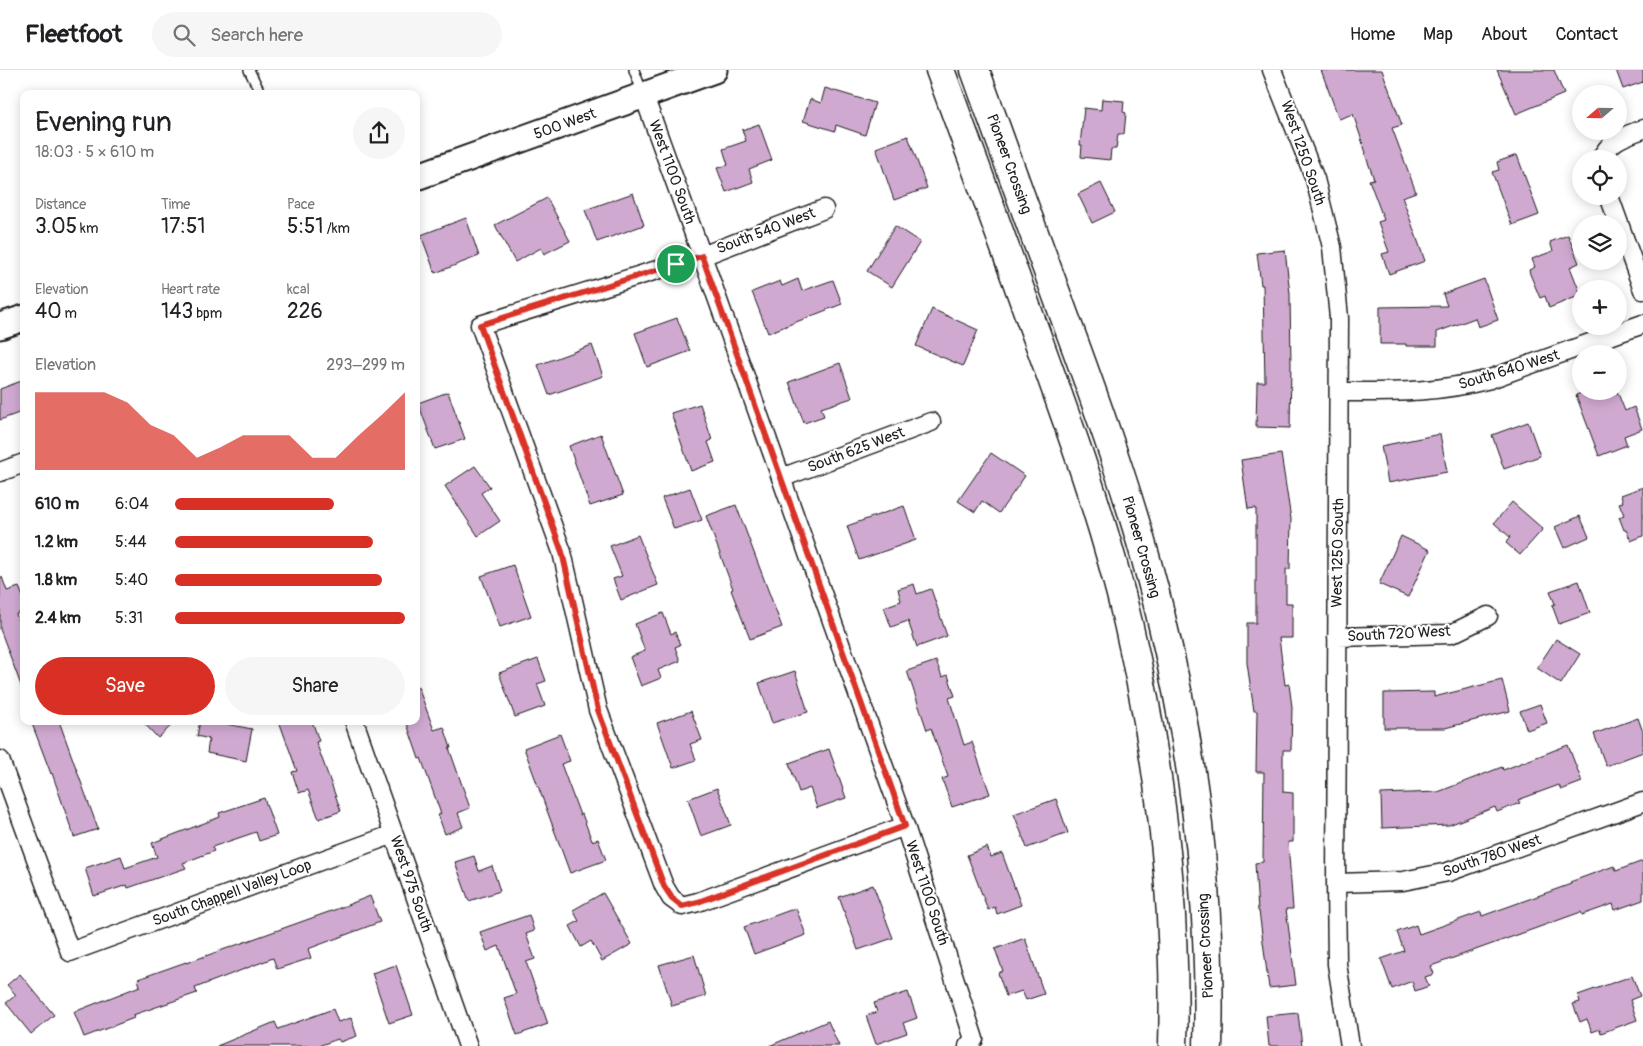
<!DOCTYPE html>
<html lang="en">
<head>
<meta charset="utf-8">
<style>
  :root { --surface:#fff; --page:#f6f6f6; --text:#202124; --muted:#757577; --line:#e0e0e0; --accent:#d93025 }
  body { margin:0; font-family:Pangolin,sans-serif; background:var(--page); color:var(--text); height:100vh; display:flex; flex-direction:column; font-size:19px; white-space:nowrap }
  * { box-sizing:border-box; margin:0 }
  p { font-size:16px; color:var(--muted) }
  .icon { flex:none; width:28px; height:28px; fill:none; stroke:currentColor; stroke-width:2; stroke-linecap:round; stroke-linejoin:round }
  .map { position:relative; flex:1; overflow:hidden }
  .drawer { position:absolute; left:20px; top:20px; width:400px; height:635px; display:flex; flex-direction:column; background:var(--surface); border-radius:10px; box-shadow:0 2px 12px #0003 }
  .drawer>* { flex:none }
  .needle { width:32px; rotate:250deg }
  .tools { position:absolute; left:1572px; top:15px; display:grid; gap:10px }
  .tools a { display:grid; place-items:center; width:55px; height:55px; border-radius:50%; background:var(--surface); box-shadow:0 2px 12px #0003; font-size:25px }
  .pin { position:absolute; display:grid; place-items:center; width:42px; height:42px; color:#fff; margin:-21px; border:2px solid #fff; border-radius:50%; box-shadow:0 1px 5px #0007 }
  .round { display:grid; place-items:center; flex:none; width:52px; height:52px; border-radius:26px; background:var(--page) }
  .headline { display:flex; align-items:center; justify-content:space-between; height:85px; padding:0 15px }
  h1 { font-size:28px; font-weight:600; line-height:38px }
  .metrics { display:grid; grid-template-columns:repeat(3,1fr); gap:8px; height:85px; padding:5px 15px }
  .metrics div { display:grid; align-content:center }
  .metrics b { font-size:21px; font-weight:600 }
  .metrics small { font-size:14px; font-weight:400 }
  .metrics p { font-size:14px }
  .chart { height:140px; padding:10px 15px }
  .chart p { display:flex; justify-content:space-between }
  .chart svg { width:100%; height:90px; margin-top:5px; fill:var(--accent); opacity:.7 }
  .cta { display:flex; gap:10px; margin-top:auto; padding:10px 15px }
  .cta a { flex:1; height:58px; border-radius:30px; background:var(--accent); color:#fff; font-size:20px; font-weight:600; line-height:58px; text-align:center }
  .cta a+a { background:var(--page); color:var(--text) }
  ul { padding:0 15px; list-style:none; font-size:16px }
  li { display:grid; grid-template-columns:80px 60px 1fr; align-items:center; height:38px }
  li i { height:12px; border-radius:6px; background:var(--accent) }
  header { display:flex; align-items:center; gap:30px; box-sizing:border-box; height:70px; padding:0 25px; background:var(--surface); border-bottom:1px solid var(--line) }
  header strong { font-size:24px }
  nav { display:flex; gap:28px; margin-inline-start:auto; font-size:18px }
  .search { width:350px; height:45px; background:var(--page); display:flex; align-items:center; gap:12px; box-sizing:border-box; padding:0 18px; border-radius:28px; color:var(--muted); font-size:19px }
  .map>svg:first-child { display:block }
  .building { fill:#d0a9d1; stroke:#1c1c1c }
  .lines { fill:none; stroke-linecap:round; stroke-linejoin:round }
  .lane-casing { stroke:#1c1c1c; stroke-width:12 }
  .street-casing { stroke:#1c1c1c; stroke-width:21 }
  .secondary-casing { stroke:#1c1c1c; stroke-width:29 }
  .highway-casing { stroke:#1c1c1c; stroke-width:31 }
  .lane { stroke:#fff; stroke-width:9 }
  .street { stroke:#fff; stroke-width:18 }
  .secondary { stroke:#fff; stroke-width:25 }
  .highway { stroke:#fff; stroke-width:28 }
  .route-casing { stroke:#fff; stroke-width:10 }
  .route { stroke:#d93025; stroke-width:6 }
  .labels { text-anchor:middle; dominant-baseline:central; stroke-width:4; stroke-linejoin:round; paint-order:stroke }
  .street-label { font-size:15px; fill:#1c1c1c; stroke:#fff }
</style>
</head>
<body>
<header>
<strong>Fleetfoot</strong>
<div class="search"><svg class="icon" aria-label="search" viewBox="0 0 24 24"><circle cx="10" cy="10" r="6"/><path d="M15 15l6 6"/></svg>Search here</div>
<nav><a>Home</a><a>Map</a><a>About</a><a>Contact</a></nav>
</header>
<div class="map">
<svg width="1643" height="976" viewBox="0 0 1643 976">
  <rect width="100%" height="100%" fill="#fff"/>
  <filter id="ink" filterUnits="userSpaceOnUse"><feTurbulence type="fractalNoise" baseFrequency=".02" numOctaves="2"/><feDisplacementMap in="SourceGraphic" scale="10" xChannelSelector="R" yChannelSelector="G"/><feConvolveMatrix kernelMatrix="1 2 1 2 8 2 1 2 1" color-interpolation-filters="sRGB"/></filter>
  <g filter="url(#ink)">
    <path class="building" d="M 1321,0 L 1382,0 L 1402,55 L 1392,58 L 1416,122 L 1402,127 L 1425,191 L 1389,204 L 1382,184 L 1389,182 L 1378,152 L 1384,150 L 1369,110 L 1374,109 L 1365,84 L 1366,83 L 1353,44 L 1339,49 Z
      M 1497,0 L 1554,0 L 1564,24 L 1516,44 Z
      M 1616,0 L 1643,0 L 1643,12 L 1623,19 Z
      M 825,18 L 875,33 L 865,65 L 836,55 L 835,61 L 803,51 L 810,29 L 821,33 Z
      M 1102,29 L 1124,31 L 1123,42 L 1126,43 L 1124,64 L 1118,64 L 1116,79 L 1111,79 L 1110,90 L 1081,87 L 1082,75 L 1080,75 L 1084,38 L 1101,40 Z
      M 759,54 L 772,90 L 749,99 L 753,112 L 726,122 L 717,98 L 728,95 L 723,79 L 746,71 L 742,60 Z
      M 908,66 L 927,118 L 894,130 L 876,78 Z
      M 1517,85 L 1539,145 L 1512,155 L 1492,102 L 1499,100 L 1497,92 Z
      M 1101,113 L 1115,142 L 1092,153 L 1078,124 Z
      M 633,123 L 644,155 L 597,172 L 585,140 Z
      M 547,128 L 570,171 L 544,184 L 541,178 L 515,192 L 495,155 Z
      M 466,148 L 479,186 L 435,203 L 421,165 Z
      M 895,156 L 920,172 L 892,217 L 867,201 Z
      M 1568,165 L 1579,193 L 1570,197 L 1581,225 L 1549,238 L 1545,226 L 1540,228 L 1530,204 L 1529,200 L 1535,197 L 1532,189 L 1553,181 L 1550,172 Z
      M 1285,180 L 1290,224 L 1291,295 L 1290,358 L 1256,357 L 1257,312 L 1265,312 L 1263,215 L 1261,215 L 1257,183 Z
      M 798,209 L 802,221 L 833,210 L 842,234 L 768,263 L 752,222 L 780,211 L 782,216 Z
      M 1484,209 L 1498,250 L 1478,257 L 1475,248 L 1437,262 L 1437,276 L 1406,276 L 1406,274 L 1380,274 L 1380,237 L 1447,236 L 1443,224 Z
      M 932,239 L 978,260 L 963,296 L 916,276 Z
      M 677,248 L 690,281 L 647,297 L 635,263 Z
      M 592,275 L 603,306 L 549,325 L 538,295 Z
      M 840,293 L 852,328 L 821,338 L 824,346 L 804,353 L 789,312 Z
      M 24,310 L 24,341 L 0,350 L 0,319 Z
      M 1586,321 L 1617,321 L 1625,341 L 1634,337 L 1642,359 L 1624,366 L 1627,375 L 1599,386 L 1576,325 Z
      M 448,322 L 465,369 L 435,379 L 418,333 Z
      M 700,334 L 712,370 L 708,372 L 715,392 L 691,401 L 671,343 Z
      M 1528,352 L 1540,386 L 1504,399 L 1492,365 Z
      M 601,364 L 623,425 L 590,436 L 569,376 Z
      M 1440,364 L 1447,402 L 1388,413 L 1381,376 Z
      M 991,383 L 1025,406 L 999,443 L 982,431 L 975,442 L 958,431 Z
      M 1281,384 L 1291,449 L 1290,499 L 1286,499 L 1286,533 L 1292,533 L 1292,568 L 1279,568 L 1285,615 L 1289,614 L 1292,637 L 1291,680 L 1283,680 L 1283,722 L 1293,723 L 1293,772 L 1288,772 L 1293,839 L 1286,839 L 1296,915 L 1269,918 L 1259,841 L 1258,841 L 1255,793 L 1263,792 L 1264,702 L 1256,702 L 1257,641 L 1254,641 L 1247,593 L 1247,553 L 1256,553 L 1256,438 L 1248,439 L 1241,390 Z
      M 475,396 L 490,417 L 481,423 L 500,451 L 478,466 L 445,416 Z
      M 1643,417 L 1643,466 L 1631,471 L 1626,460 L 1624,460 L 1619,447 L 1624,445 L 1619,433 L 1623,432 L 1621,425 Z
      M 690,418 L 702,450 L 674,459 L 662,428 Z
      M 1512,432 L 1543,459 L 1520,485 L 1506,473 L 1510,467 L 1494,453 Z
      M 736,435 L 782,557 L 750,569 L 731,520 L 733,519 L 706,446 Z
      M 904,436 L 916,470 L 859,490 L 847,456 Z
      M 1580,446 L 1589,467 L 1564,478 L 1555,457 Z
      M 638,465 L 658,515 L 621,530 L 613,509 L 622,506 L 610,476 Z
      M 1401,466 L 1430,480 L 1408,527 L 1379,514 Z
      M 513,495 L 531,546 L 500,557 L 481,506 Z
      M 0,507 L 2,507 L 7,521 L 19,517 L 24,529 L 24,541 L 16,544 L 24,567 L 24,617 L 22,618 L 0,559 Z
      M 1579,511 L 1590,543 L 1559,554 L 1552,535 L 1555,534 L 1550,521 Z
      M 914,514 L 917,524 L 931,519 L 947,566 L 917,577 L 908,551 L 891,557 L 884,537 L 901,531 L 898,519 Z
      M 663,543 L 671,564 L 675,562 L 680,575 L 675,577 L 680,591 L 658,600 L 661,608 L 641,616 L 630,587 L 645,581 L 635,554 Z
      M 1556,569 L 1580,584 L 1561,614 L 1537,598 Z
      M 538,589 L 546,611 L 537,614 L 545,636 L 515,647 L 499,603 Z
      M 936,591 L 942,607 L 948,605 L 955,626 L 949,628 L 964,675 L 972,672 L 990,724 L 952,737 L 942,709 L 948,707 L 931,658 L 927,660 L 907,601 Z
      M 795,601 L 808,642 L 772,653 L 759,613 Z
      M 1502,610 L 1510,641 L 1445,658 L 1384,658 L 1384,623 L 1434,622 L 1434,627 Z
      M 416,617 L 418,617 L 434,660 L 444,657 L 451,678 L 449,678 L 470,738 L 458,743 L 463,757 L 445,764 L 438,745 L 441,744 L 421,688 L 419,689 L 406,651 L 416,651 Z
      M 1540,634 L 1547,653 L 1527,660 L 1520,641 Z
      M 691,641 L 702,670 L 690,674 L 696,690 L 673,698 L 657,653 Z
      M 1638,648 L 1643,662 L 1643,682 L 1606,696 L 1594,664 Z
      M 31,651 L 59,651 L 98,759 L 74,767 L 52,703 L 51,704 Z
      M 142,651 L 176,651 L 158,668 Z
      M 200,651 L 211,651 L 252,659 L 246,691 L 207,683 L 209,669 L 197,666 Z
      M 279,651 L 312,651 L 319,671 L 316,672 L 341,741 L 319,749 L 308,720 L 299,723 L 292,702 L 297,701 Z
      M 560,664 L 570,691 L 561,694 L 580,745 L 582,744 L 592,771 L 598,769 L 606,790 L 570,803 L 524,678 Z
      M 1568,675 L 1582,712 L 1561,720 L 1559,715 L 1518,730 L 1520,733 L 1497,742 L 1495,737 L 1449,755 L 1382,758 L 1381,724 L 1438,722 L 1502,697 L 1503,700 Z
      M 829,679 L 846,728 L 817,738 L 810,718 L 799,722 L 789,693 Z
      M 717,718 L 731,755 L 701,766 L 688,729 Z
      M 264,728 L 277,765 L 259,771 L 256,762 L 212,777 L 214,781 L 183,793 L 186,798 L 128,818 L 127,815 L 94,826 L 85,798 L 121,786 L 125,798 L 157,787 L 152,773 L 220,747 L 219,743 Z
      M 1056,729 L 1068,763 L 1027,778 L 1014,744 Z
      M 987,777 L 991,787 L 1002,783 L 1021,835 L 997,844 L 995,837 L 988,840 L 967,785 Z
      M 474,786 L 479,801 L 492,796 L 500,821 L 469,831 L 455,792 Z
      M 1643,791 L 1643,830 L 1615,840 L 1613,834 L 1582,845 L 1581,842 L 1431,896 L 1434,904 L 1425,907 L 1429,916 L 1415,921 L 1412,911 L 1392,919 L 1381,889 L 1404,881 L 1397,862 L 1416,855 L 1419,864 L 1481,842 L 1482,846 L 1571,814 L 1570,812 L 1614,796 L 1616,801 Z
      M 873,815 L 893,868 L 858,880 L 839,827 Z
      M 603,823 L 632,874 L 602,891 L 591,871 L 581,877 L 570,856 L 579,851 L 573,840 Z
      M 370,826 L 380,852 L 308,879 L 311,888 L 277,899 L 273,888 L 195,918 L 197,923 L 133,945 L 134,948 L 84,967 L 74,942 L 140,916 L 138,909 L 186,892 L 186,893 L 337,839 Z
      M 796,838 L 806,865 L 754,884 L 744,857 Z
      M 529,845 L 534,861 L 526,864 L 535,889 L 526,892 L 548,954 L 517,965 L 504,928 L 516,924 L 499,876 L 487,881 L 480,862 Z
      M 1025,868 L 1044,924 L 1026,930 L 1022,921 L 1006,926 L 998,903 L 1003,901 L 995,879 Z
      M 694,885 L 706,926 L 672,936 L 659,895 Z
      M 396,895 L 413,945 L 389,953 L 372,903 Z
      M 20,904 L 54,945 L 31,964 L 6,933 L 16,925 L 7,915 Z
      M 1632,906 L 1640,926 L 1630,930 L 1637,950 L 1601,963 L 1600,959 L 1592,962 L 1587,949 L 1580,952 L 1573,934 L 1580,932 L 1578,925 Z
      M 908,922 L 917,948 L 903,953 L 907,963 L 876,974 L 866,946 L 877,942 L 874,933 Z
      M 333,939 L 338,952 L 351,948 L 357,966 L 340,972 L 338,969 L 318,976 L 217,976 L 275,952 L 278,959 Z
      M 1298,943 L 1302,976 L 1269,976 L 1266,946 Z
      M 828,951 L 839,976 L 769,976 Z"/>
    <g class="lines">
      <g class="lane-casing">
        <path id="lane" d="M 249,0 L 261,24
          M 634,0 L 643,24"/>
      </g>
      <g class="street-casing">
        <path id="street" d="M 1272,0 L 1315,109 L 1332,177 L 1339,248 L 1336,813 L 1337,894 L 1350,976
          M 644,26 L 710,208 L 905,756 L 974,969 L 968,976
          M 1601,89 C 1609,70 1625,66 1643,59
          M 1609,126 L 1643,220
          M 824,139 L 702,186 L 480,255 L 562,482 L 598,640 L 664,816 L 671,828 L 682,836 L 698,832 L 905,756
          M 1340,322 C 1394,322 1437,323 1490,309 L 1643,254
          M 0,402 L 24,393
          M 781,408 L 931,352
          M 1337,567 L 1451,564 L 1488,546
          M 354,651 L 468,976
          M 0,690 L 70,882 L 394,764
          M 1336,813 L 1403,811 L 1448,802 L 1643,732"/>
      </g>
      <g class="secondary-casing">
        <path id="secondary" d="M 416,107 L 714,0
          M 0,256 L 24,248"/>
      </g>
      <g class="highway-casing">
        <path id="highway" d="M 940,0 C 971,84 1002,169 1032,253 C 1068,352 1104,450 1128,553 C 1160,691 1177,834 1173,976
          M 975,0 C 1005,84 1036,169 1067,253 C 1102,348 1136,444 1160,543 C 1194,684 1212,831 1208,976"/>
      </g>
      <use href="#lane" class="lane"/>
      <use href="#street" class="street"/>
      <use href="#secondary" class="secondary"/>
      <use href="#highway" class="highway"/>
    </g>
  </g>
  <g class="lines" filter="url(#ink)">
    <g class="route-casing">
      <path id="route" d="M 702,186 L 905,756 L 698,832 L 682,836 L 672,828 L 664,816 L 598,640 L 562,482 L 480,255 Z"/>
    </g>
    <use href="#route" class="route"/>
  </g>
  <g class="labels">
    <g class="street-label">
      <text transform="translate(565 54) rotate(-20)">500 West</text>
      <text transform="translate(1303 83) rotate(71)">West 1250 South</text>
      <text transform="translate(1009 94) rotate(70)">Pioneer Crossing</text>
      <text transform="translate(672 102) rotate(70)">West 1100 South</text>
      <text transform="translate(766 161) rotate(-21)">South 540 West</text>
      <text transform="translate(1509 300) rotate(-17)">South 640 West</text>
      <text transform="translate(856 380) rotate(-21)">South 625 West</text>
      <text transform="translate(1141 477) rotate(74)">Pioneer Crossing</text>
      <text transform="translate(1338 483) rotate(-89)">West 1250 South</text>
      <text transform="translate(1399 564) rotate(-3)">South 720 West</text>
      <text transform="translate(1492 786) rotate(-19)">South 780 West</text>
      <text transform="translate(411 814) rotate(71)">West 975 South</text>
      <text transform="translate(232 823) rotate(-20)">South Chappell Valley Loop</text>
      <text transform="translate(927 823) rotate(72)">West 1100 South</text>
      <text transform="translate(1206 876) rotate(-93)">Pioneer Crossing</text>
    </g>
  </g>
</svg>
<div class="tools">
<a><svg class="needle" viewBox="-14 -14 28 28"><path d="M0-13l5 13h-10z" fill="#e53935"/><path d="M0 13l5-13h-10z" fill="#757577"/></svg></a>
<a><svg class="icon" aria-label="locate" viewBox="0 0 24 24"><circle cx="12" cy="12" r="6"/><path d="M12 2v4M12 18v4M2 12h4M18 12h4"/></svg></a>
<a><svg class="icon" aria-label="layers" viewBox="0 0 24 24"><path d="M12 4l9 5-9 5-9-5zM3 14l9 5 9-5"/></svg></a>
<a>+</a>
<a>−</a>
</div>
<div class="pin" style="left:676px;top:194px;background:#1e9e55"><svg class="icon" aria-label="arrive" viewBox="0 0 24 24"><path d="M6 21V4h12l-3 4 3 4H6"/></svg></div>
<section class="drawer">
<div class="headline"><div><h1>Evening run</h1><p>18:03 · 5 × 610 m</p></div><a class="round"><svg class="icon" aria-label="share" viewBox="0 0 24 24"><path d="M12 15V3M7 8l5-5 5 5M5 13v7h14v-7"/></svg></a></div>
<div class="metrics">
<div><p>Distance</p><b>3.05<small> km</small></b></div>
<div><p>Time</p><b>17:51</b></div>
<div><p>Pace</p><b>5:51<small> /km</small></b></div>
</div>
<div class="metrics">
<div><p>Elevation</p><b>40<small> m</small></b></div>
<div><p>Heart rate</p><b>143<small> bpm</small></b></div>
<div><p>kcal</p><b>226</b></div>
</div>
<div class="chart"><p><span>Elevation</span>293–299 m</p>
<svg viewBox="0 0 160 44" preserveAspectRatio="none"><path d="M0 44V6L10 6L20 6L30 6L40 11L50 22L60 27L70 38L80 33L90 27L100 27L110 27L120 38L130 38L140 27L150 17L160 6V44z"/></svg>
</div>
<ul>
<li><b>610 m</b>6:04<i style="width:69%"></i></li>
<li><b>1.2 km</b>5:44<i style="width:86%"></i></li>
<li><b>1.8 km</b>5:40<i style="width:90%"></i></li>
<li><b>2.4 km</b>5:31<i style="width:100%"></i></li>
</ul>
<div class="cta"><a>Save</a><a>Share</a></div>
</section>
</div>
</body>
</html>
